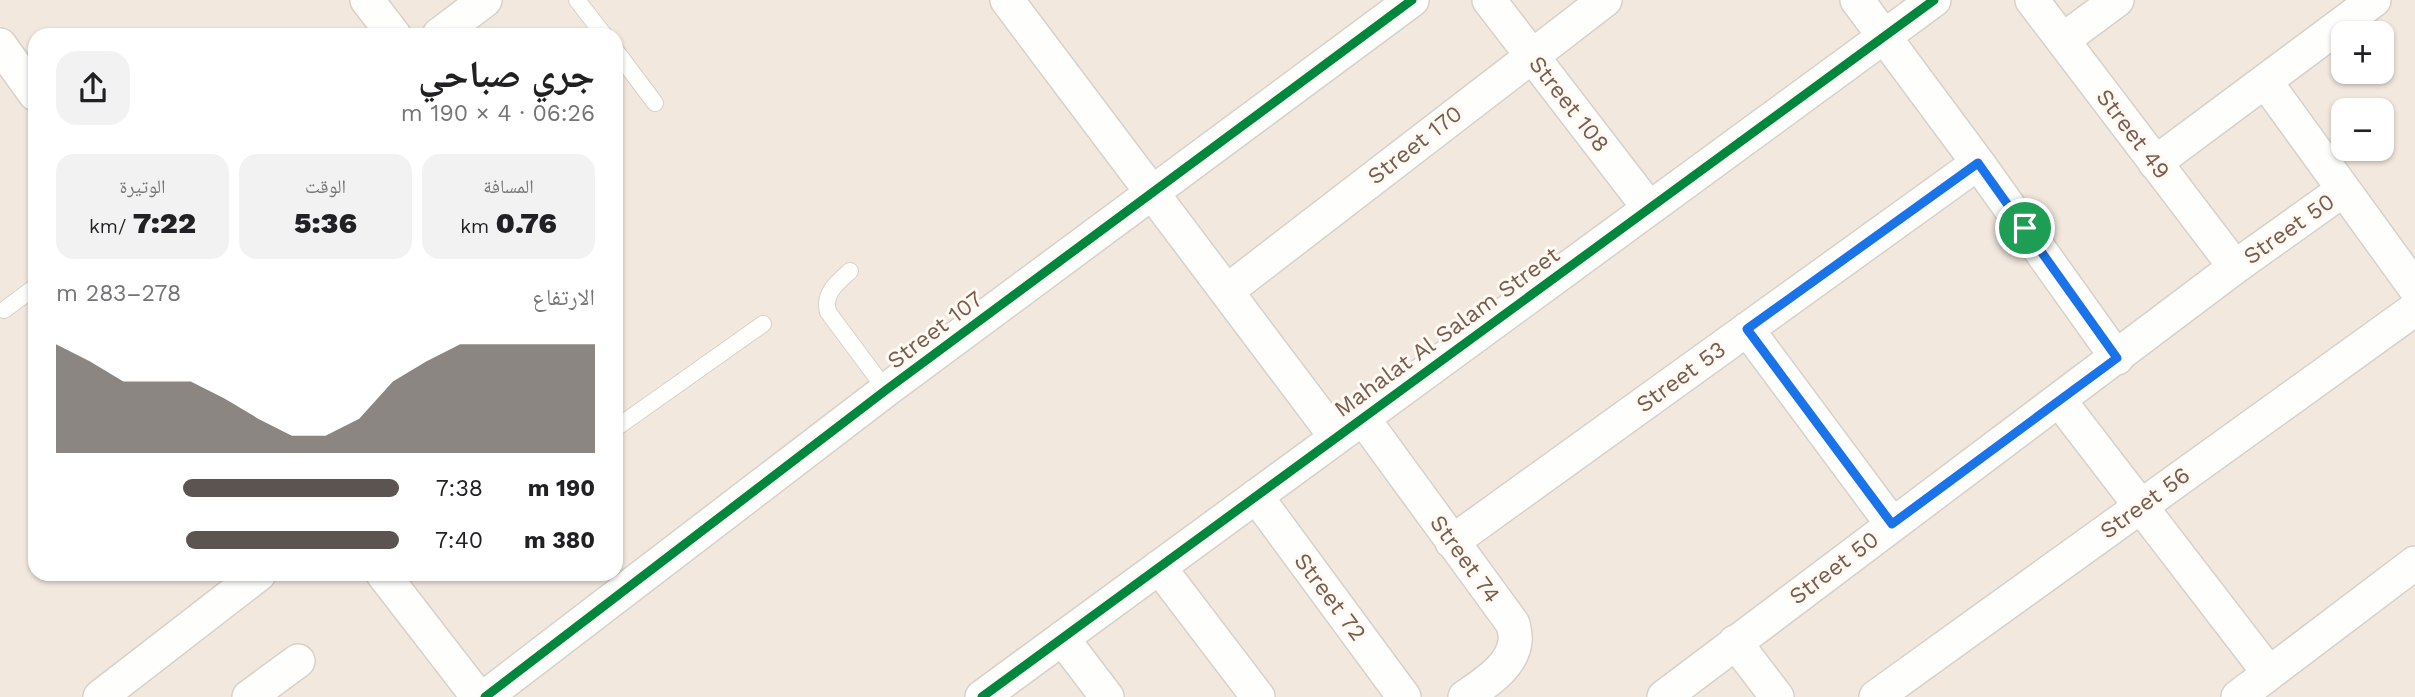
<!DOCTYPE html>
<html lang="ar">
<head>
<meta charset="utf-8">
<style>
  :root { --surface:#fff; --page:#f2f2f2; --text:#202124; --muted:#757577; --accent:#5c5450 }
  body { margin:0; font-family:"Work Sans","Noto Naskh Arabic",sans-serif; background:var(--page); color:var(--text); direction:rtl; height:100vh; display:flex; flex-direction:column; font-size:26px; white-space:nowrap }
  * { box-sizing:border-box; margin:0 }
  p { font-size:23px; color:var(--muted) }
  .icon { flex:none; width:38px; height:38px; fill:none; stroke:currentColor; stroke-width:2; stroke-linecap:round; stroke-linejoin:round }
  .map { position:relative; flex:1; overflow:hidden; direction:ltr }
  .details { position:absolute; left:28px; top:28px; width:595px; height:553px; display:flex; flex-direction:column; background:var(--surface); border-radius:21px; box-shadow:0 2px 5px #0004; direction:rtl }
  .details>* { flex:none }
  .controls { position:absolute; left:2331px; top:21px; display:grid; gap:14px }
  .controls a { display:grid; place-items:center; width:63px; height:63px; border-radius:14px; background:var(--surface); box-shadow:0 2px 5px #0004; font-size:35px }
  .pin { position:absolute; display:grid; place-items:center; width:60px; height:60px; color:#fff; margin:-30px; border:4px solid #fff; border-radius:50%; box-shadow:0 2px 7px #0007 }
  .round { display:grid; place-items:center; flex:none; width:74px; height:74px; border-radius:21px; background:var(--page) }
  .head { display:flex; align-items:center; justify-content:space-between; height:119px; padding:0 28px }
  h1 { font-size:38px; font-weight:800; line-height:52px }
  .figures { display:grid; grid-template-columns:repeat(3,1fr); gap:10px; height:119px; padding:7px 28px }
  .figures div { display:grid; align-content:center; border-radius:18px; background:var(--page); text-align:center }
  .figures b { font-size:30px; font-weight:800 }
  .figures small { font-size:19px; font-weight:400 }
  .figures p { font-size:19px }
  .chart { height:196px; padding:14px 28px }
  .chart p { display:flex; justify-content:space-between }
  .chart svg { width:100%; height:126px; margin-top:7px; fill:var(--accent); opacity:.7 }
  ul { padding:0 28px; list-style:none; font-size:23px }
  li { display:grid; grid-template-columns:112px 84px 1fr; align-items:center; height:52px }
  li i { height:18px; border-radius:9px; background:var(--accent) }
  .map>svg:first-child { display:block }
  .residential { fill:#f2e8de; fill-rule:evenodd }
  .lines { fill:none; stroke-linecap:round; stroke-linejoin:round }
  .service-casing { stroke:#d7d1cb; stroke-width:18 }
  .minor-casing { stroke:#d7d1cb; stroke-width:36 }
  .service { stroke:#fefefd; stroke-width:16 }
  .minor { stroke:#fefefd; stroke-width:33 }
  .cycleway-casing { stroke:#fffaf3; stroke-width:13 }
  .cycleway { stroke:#00873e; stroke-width:9 }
  .route-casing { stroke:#fff; stroke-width:14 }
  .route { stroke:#1a73e8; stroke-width:9 }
  .labels { text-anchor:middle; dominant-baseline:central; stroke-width:6; stroke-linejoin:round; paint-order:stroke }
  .street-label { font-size:23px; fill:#7a5c4d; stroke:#fffaf3 }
</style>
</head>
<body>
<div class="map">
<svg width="2415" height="697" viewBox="0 0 2415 697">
  <rect width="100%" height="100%" fill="#f9f5f0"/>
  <path class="residential" d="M 0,0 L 2415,0 L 2415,697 L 0,697 ZM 2343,33 L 2382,33 L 2382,72 L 2343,72 ZM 35,35 L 616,35 L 616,574 L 35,574 ZM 2343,110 L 2382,110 L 2382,149 L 2343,149 Z"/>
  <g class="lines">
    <g class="service-casing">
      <path id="service" d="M 577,0 L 604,35
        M 616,51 L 655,103
        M 850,271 C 837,283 823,293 828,312 L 886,390
        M 4,310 L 35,287
        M 616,428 L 763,324"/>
    </g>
    <g class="minor-casing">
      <path id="minor" d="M 367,0 L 394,35
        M 1007,0 L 1336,437
        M 1489,0 L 1649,208
        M 1857,0 L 1978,163 L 2117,358
        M 2032,0 L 2235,267
        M 439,35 L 485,0
        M 2063,40 L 2117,0
        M 0,45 L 35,94
        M 2265,81 L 2415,288
        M 2155,163 L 2374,0
        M 1227,291 L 1605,0
        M 1747,329 L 1892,524
        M 2059,400 L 2269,673
        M 1362,417 L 1513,624 C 1514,629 1516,636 1515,641 C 1513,666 1484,684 1465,697
        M 1256,496 L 1404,697
        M 1452,542 L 1978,163
        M 1159,567 L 1258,697
        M 383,574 L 478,697
        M 1062,638 L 1107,697
        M 1735,642 L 1777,697
        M 100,697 L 259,574
        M 249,697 L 298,661
        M 485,697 L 886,390 L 1412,0
        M 982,697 L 1934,0
        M 1664,697 L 2235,267 L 2343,190
        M 1876,697 L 2415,309
        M 2238,697 L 2415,563"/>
    </g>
    <use href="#service" class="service"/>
    <use href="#minor" class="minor"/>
    <g class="cycleway-casing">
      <path id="cycleway" d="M 485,697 L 886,390 L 1412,0
        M 982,697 L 1934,0"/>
    </g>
    <use href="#cycleway" class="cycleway"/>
  </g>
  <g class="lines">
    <g class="route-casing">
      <path id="route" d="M 1978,163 L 2117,358 L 1892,524 L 1747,329 Z"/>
    </g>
    <use href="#route" class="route"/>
  </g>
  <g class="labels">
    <g class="street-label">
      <text transform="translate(1569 104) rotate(52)">Street 108</text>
      <text transform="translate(2133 134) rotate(53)">Street 49</text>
      <text transform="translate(1415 145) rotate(-38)">Street 170</text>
      <text transform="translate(2289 229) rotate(-35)">Street 50</text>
      <text transform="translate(935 330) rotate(-37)">Street 107</text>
      <text transform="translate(1447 332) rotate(-36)">Mahalat Al Salam Street</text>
      <text transform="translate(1681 377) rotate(-36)">Street 53</text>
      <text transform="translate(2145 503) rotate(-36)">Street 56</text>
      <text transform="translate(1465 559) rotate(54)">Street 74</text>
      <text transform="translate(1834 568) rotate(-37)">Street 50</text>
      <text transform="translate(1330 597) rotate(53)">Street 72</text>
    </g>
  </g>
</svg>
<div class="controls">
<a>+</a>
<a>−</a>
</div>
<div class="pin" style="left:2025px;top:228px;background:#1e9e55"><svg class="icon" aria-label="arrive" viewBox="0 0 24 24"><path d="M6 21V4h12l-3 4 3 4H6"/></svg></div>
<section class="details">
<div class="head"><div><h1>جري صباحي</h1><p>06:26 · 4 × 190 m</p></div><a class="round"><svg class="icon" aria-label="share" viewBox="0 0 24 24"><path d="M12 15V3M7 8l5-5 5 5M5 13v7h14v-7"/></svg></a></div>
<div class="figures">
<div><p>المسافة</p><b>0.76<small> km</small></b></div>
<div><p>الوقت</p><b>5:36</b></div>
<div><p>الوتيرة</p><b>7:22<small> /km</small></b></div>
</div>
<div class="chart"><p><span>الارتفاع</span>278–283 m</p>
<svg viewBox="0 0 160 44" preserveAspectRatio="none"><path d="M0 44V6L10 12L20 19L30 19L40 19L50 25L60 32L70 38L80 38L90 32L100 19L110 12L120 6L130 6L140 6L150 6L160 6V44z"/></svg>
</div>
<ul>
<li><b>190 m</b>7:38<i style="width:63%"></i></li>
<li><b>380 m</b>7:40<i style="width:62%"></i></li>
</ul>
</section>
</div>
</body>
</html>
